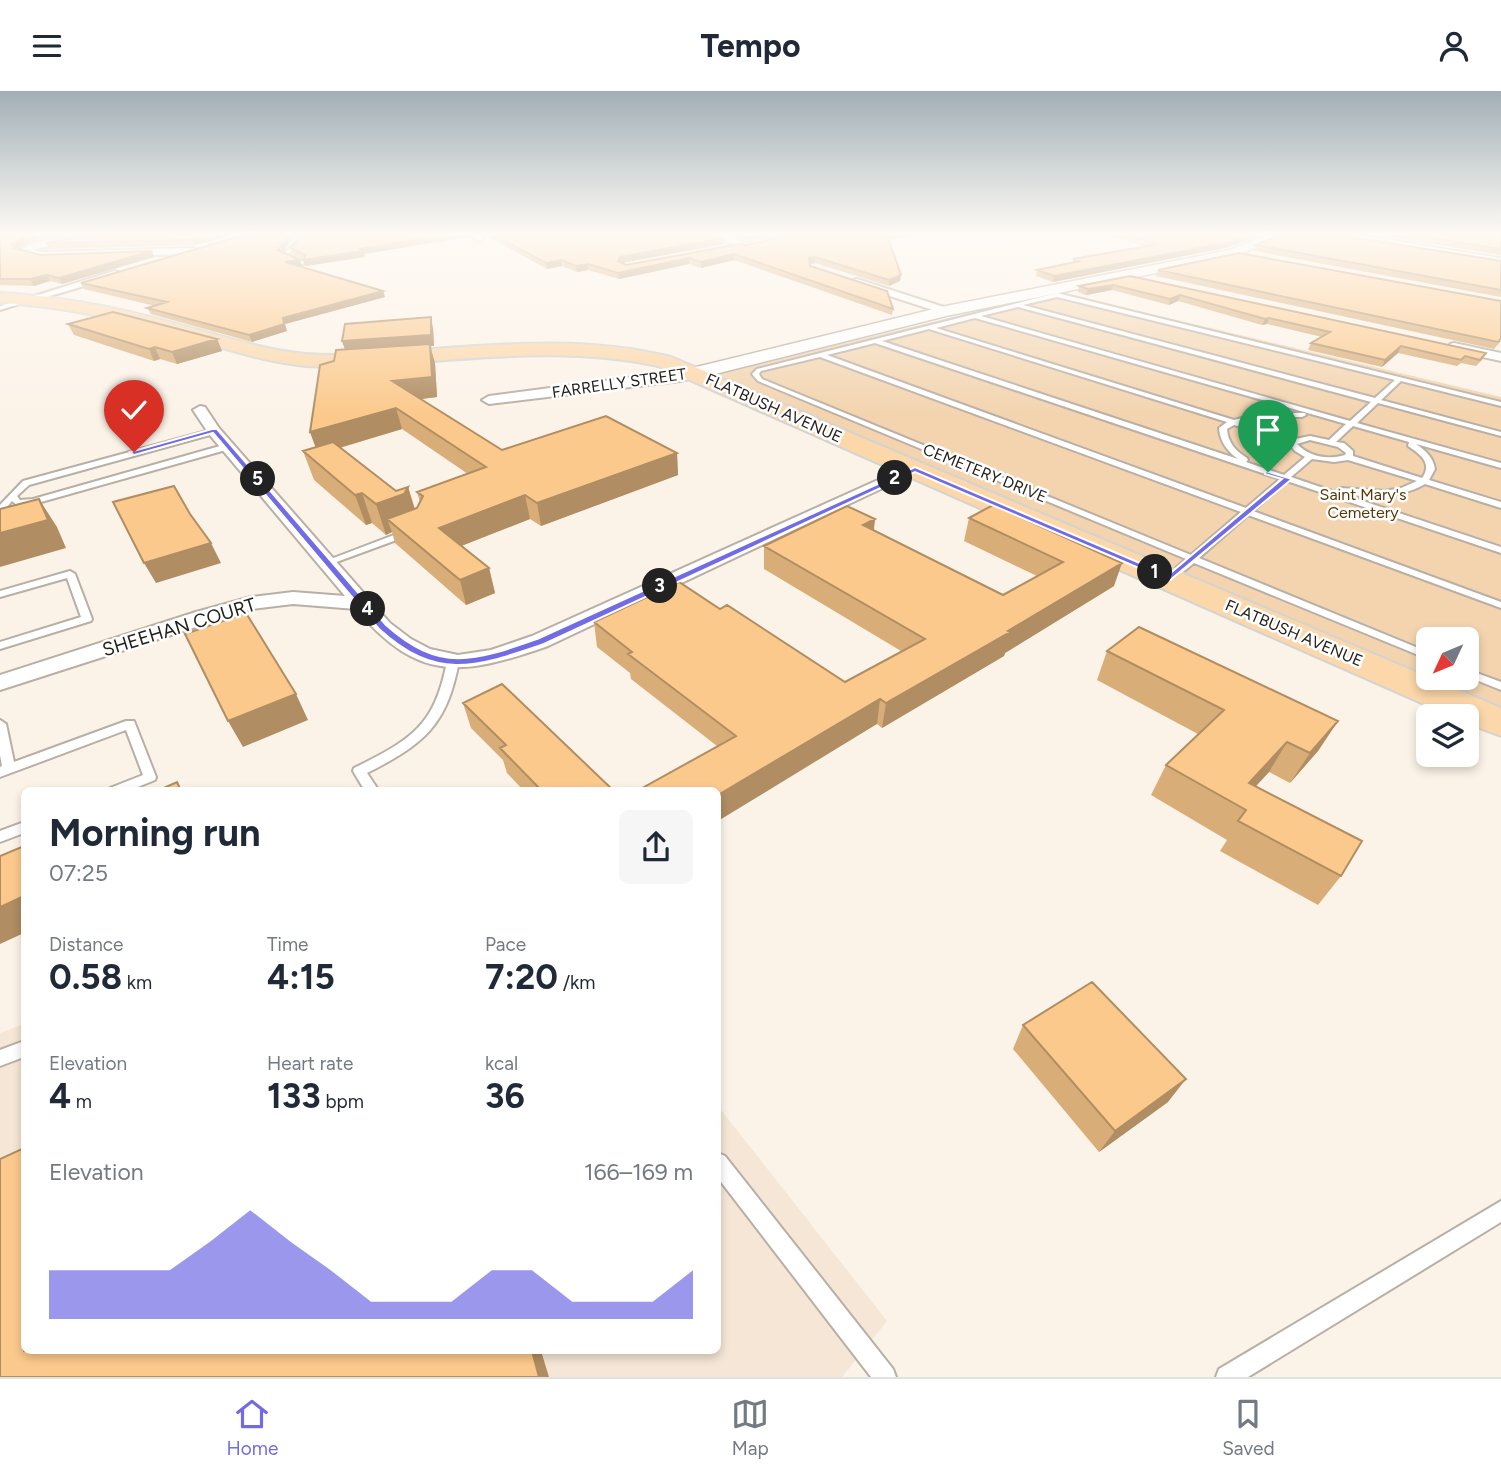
<!DOCTYPE html>
<html lang="en">
<head>
<meta charset="utf-8">
<style>
  :root { --surface:#fff; --page:#f6f6f7; --text:#1f2937; --muted:#747a83; --line:#e0e1e3; --accent:#716ce6 }
  body { margin:0; font-family:Figtree,sans-serif; background:var(--page); color:var(--text); height:100vh; display:flex; flex-direction:column; font-size:26px; white-space:nowrap }
  * { box-sizing:border-box; margin:0 }
  p { font-size:23px; color:var(--muted) }
  .icon { flex:none; width:38px; height:38px; fill:none; stroke:currentColor; stroke-width:2; stroke-linecap:round; stroke-linejoin:round }
  .map { position:relative; flex:1; overflow:hidden }
  .panel { position:absolute; left:21px; top:696px; width:700px; height:567px; display:flex; flex-direction:column; background:var(--surface); border-radius:10px; box-shadow:0 4px 10px #0003 }
  .panel>* { flex:none }
  .needle { width:46px; rotate:226deg }
  .buttons { position:absolute; left:1416px; top:536px; display:grid; gap:14px }
  .buttons a { display:grid; place-items:center; width:63px; height:63px; border-radius:10px; background:var(--surface); box-shadow:0 4px 10px #0003; font-size:35px }
  .pin { position:absolute; display:grid; place-items:center; width:60px; height:60px; color:#fff; margin:-72px -30px; border-radius:50% 50% 50% 0; rotate:-45deg; box-shadow:0 0 7px #0007 }
  .pin .icon { rotate:45deg }
  .km { position:absolute; width:35px; height:35px; margin:-18px; border-radius:50%; background:#222; color:#fff; font-size:19px; line-height:35px; text-align:center }
  .round { display:grid; place-items:center; flex:none; width:74px; height:74px; border-radius:10px; background:var(--page) }
  .summary { display:flex; align-items:center; justify-content:space-between; height:119px; padding:0 28px }
  h1 { font-size:38px; font-weight:700; line-height:52px }
  .figures { display:grid; grid-template-columns:repeat(3,1fr); gap:10px; height:119px; padding:7px 28px }
  .figures div { display:grid; align-content:center }
  .figures b { font-size:35px; font-weight:700 }
  .figures small { font-size:19px; font-weight:400 }
  .figures p { font-size:19px }
  .chart { height:196px; padding:14px 28px }
  .chart p { display:flex; justify-content:space-between }
  .chart svg { width:100%; height:126px; margin-top:7px; fill:var(--accent); opacity:.7 }
  header { display:flex; justify-content:space-between; align-items:center; height:91px; padding:0 28px; background:var(--surface); font-size:32px; font-weight:700 }
  .menu { display:flex; justify-content:space-around; align-items:center; height:98px; border-top:2px solid var(--line); background:var(--surface); font-size:19px; color:var(--muted) }
  .menu a { display:grid; justify-items:center; gap:4px }
  .menu .on { color:var(--accent) }
  .map>svg:first-child { display:block }
  .built { fill:#f5e6d5 }
  .green { fill:#f3d4af; fill-rule:evenodd }
  .lines { fill:none; stroke-linecap:round; stroke-linejoin:round }
  .lane-casing { stroke:#b8afa5; stroke-width:4 }
  .street-casing { stroke:#b8afa5; stroke-width:4 }
  .secondary-casing { stroke:#b8afa5; stroke-width:3 }
  .primary-casing { stroke:#d3d3d2; stroke-width:4 }
  .lane { fill:#fff; fill-rule:evenodd }
  .street { fill:#fff; fill-rule:evenodd }
  .secondary { fill:#fff; fill-rule:evenodd }
  .primary { fill:#fbd7a9; fill-rule:evenodd }
  .wall { fill:#d8ad78; fill-rule:evenodd }
  .shaded-wall { fill:#b08d62 }
  .building { fill:#fbc98c; stroke:#b08d62; stroke-width:2 }
  .route { fill:#716ce6; stroke:#fff; stroke-width:2 }
  .labels { text-anchor:middle; dominant-baseline:central; stroke-width:5; stroke-linejoin:round; paint-order:stroke }
  .far-street-label { font-size:16px; fill:#24211d; stroke:#fff }
  .far-park-label { font-size:16px; fill:#583705; stroke:#fff }
  .street-label { font-size:19px; fill:#24211d; stroke:#fff }
</style>
</head>
<body>
<header><svg class="icon" aria-label="menu" viewBox="0 0 24 24"><path d="M4 6h16M4 12h16M4 18h16"/></svg>Tempo<svg class="icon" aria-label="person" viewBox="0 0 24 24"><circle cx="12" cy="8" r="4"/><path d="M4 21q1-7 8-7t8 7"/></svg></header>
<div class="map">
<svg width="1501" height="1286" viewBox="0 0 1501 1286">
  <rect width="100%" height="100%" fill="#fcf3e8"/>
  <path class="built" d="M 24,933 L 24,1260 L 718,1260 L 718,1015 L 887,1230 L 842,1286 L 0,1286 L 0,942 Z"/>
  <path class="green" d="M 1059,201 L 1501,306 L 1501,618 L 716,284 L 721,281 ZM 1428,548 L 1466,548 L 1466,586 L 1428,586 Z"/>
  <g class="lines">
    <g class="lane-casing">
      <path id="lane" d="M 298,144 L 302,144 L 301,150 L 288,164 L 305,171 L 303,173 L 283,164 L 297,149 Z
        M 1057,202 L 1501,311 L 1501,315 L 1401,290 L 1381,309 L 1501,341 L 1501,345 L 1378,312 L 1357,332 L 1501,372 L 1501,377 L 1416,353 C 1426,360 1433,366 1435,378 L 1429,389 L 1501,411 L 1501,417 L 1425,393 C 1399,408 1368,407 1339,402 L 1501,456 L 1501,462 L 1287,390 L 1253,420 L 1501,511 L 1501,517 L 1248,424 L 1199,467 L 1428,561 L 1428,568 L 1194,472 L 1172,490 L 1166,490 L 1166,486 L 1186,468 L 758,290 L 752,283 L 757,278 ZM 1057,206 L 1395,289 L 1375,307 L 1023,214 ZM 1018,216 L 1371,311 L 1350,330 L 981,225 ZM 975,227 L 1346,333 L 1329,349 L 1310,345 L 1295,348 L 1241,331 L 1261,326 L 1302,326 L 1306,324 L 1305,322 L 1261,322 L 1234,329 L 936,237 ZM 929,238 L 1227,331 L 1219,337 C 1220,351 1227,360 1238,368 L 882,250 ZM 875,252 L 1280,388 L 1246,417 L 827,264 ZM 820,266 L 1241,421 L 1191,464 L 762,288 L 759,283 L 761,280 ZM 1234,334 L 1290,351 L 1289,353 L 1295,360 L 1305,366 L 1284,384 L 1246,371 L 1248,369 L 1247,367 C 1236,360 1228,352 1227,338 ZM 1353,335 L 1409,351 L 1408,355 C 1420,363 1433,372 1422,387 L 1353,365 L 1353,360 L 1344,352 L 1336,351 ZM 1310,349 L 1338,356 L 1346,362 L 1345,364 C 1327,369 1310,366 1297,353 ZM 1312,368 L 1334,371 L 1348,369 L 1417,390 L 1401,397 L 1385,400 L 1341,397 L 1338,398 L 1338,402 L 1291,386 Z
        M 30,206 L 32,209 L 0,219 L 0,215 Z
        M 214,338 L 217,338 L 217,342 L 29,394 L 17,405 L 20,409 L 33,408 L 227,353 L 233,353 L 233,357 L 34,413 L 18,415 L 12,410 L 3,421 L 0,422 L 0,414 L 23,390 Z
        M 407,439 L 412,442 L 410,444 L 331,473 L 325,473 L 323,471 Z
        M 70,480 L 75,483 L 92,528 L 91,530 L 0,558 L 0,551 L 81,526 L 67,487 L 0,506 L 0,500 Z
        M 453,567 L 459,570 C 447,635 424,653 367,682 L 379,700 L 365,700 L 353,680 L 354,677 C 411,649 435,635 447,570 Z
        M 1466,578 L 1501,591 L 1501,599 L 1466,585 Z
        M 0,629 L 6,633 L 14,671 L 126,630 L 134,630 L 156,686 L 155,689 L 128,700 L 108,700 L 110,697 L 143,684 L 126,639 L 0,686 L 0,676 L 2,675 L 0,664 Z
        M 24,731 L 24,742 L 0,751 L 0,740 Z
        M 24,950 L 24,966 L 0,975 L 0,959 Z
        M 718,1062 L 725,1065 L 893,1278 L 896,1286 L 871,1286 L 718,1087 Z
        M 1501,1110 L 1501,1131 L 1248,1286 L 1216,1286 L 1219,1278 Z"/>
    </g>
    <g class="street-casing">
      <path id="street" d="M 85,144 L 107,144 L 32,159 L 43,161 L 194,157 L 199,160 L 194,163 L 43,167 L 18,160 L 36,151 Z
        M 469,144 L 480,144 L 483,147 L 479,150 Z
        M 787,144 L 806,144 L 716,162 L 711,159 Z
        M 114,180 L 118,181 L 118,185 L 30,211 L 25,208 Z
        M 857,188 L 950,218 L 952,220 L 942,222 L 853,193 L 853,189 Z
        M 1454,252 L 1501,262 L 1501,270 L 1450,259 L 1450,253 Z
        M 695,278 L 702,282 L 700,285 L 680,290 L 489,313 L 482,309 L 489,305 Z
        M 200,315 L 205,316 L 219,337 L 390,532 L 411,548 L 430,558 L 458,564 L 491,559 L 532,545 L 909,375 L 915,373 L 923,378 L 548,555 C 462,585 419,592 356,518 L 293,513 L 252,518 L 0,599 L 0,584 L 196,521 L 251,506 L 293,501 L 345,505 L 209,343 L 193,319 Z"/>
    </g>
    <g class="secondary-casing">
      <path id="secondary" d="M 708,144 L 727,144 L 752,154 L 745,158 Z
        M 1267,144 L 1284,144 L 1234,166 L 946,225 L 695,288 L 686,282 L 688,278 L 946,215 L 1230,159 Z
        M 1332,144 L 1361,144 L 1501,167 L 1501,175 L 1338,148 Z"/>
    </g>
    <g class="primary-casing">
      <path id="primary" d="M 0,202 C 61,205 119,217 177,233 C 220,244 262,259 306,263 C 344,266 381,262 418,259 C 503,253 587,245 671,266 L 1501,617 L 1501,645 L 1466,632 L 1466,625 L 1451,625 L 658,275 C 579,258 499,265 419,271 C 382,274 345,278 307,275 C 263,271 220,256 178,244 C 119,228 61,215 0,212 Z"/>
    </g>
    <use href="#lane" class="lane"/>
    <use href="#street" class="street"/>
    <use href="#secondary" class="secondary"/>
    <use href="#primary" class="primary"/>
  </g>
  <path class="wall" d="M 0,144 L 36,148 L 18,158 L 40,164 L 154,166 L 62,193 L 50,190 L 34,195 L 0,194 Z
    M 232,144 L 195,154 L 49,158 L 46,152 Z
    M 295,144 L 283,161 L 302,175 L 300,176 L 383,200 L 385,206 L 285,233 L 287,240 L 252,251 L 151,223 L 147,217 L 155,215 L 84,198 L 81,192 Z
    M 485,144 L 715,144 L 724,147 L 724,153 L 622,172 L 626,174 L 746,154 L 920,144 L 888,148 L 901,184 L 900,190 L 889,195 L 815,172 L 810,173 L 810,175 L 893,218 L 892,224 L 734,169 L 701,177 L 689,173 L 619,188 L 588,179 L 577,181 L 562,175 L 547,178 Z
    M 734,144 L 773,144 L 746,149 Z
    M 1106,144 L 1260,144 L 1229,156 L 1053,191 L 1036,185 L 1037,179 L 1072,172 L 1073,168 L 1146,155 Z
    M 1377,144 L 1501,144 L 1501,164 Z
    M 1340,145 L 1501,170 L 1501,206 L 1254,160 L 1256,154 Z
    M 467,146 L 364,163 L 365,166 L 305,175 L 303,168 L 292,163 L 291,157 Z
    M 1158,179 L 1501,250 L 1494,258 L 1156,185 Z
    M 1130,185 L 1486,262 L 1482,269 L 1476,275 L 1461,272 L 1457,275 L 1398,262 L 1382,276 L 1308,259 L 1311,252 L 1322,246 L 1267,233 L 1262,234 L 1178,210 L 1169,214 L 1112,199 L 1086,204 L 1078,201 L 1079,195 Z
    M 68,233 L 217,248 L 222,260 L 177,273 L 160,268 L 154,270 L 74,244 Z
    M 433,237 L 434,255 L 430,255 L 435,272 L 437,306 L 420,308 L 502,359 L 677,362 L 678,384 L 541,435 L 530,428 L 461,455 L 489,477 L 495,502 L 466,514 L 395,452 L 392,441 L 386,444 L 372,432 L 366,434 L 314,389 L 303,360 L 316,356 L 310,341 L 334,270 L 345,259 L 342,250 ZM 402,338 L 468,383 L 417,401 L 420,411 L 417,417 L 415,418 L 408,396 L 396,400 L 340,357 Z
    M 969,427 L 1114,495 L 1005,562 L 1004,565 L 882,637 L 877,633 L 717,655 L 631,588 L 630,582 L 597,556 L 594,531 L 720,518 L 845,591 L 901,560 L 764,478 L 764,455 L 875,428 L 874,439 L 1003,504 L 1037,485 L 964,450 Z
    M 1107,560 L 1338,630 L 1318,660 L 1290,692 L 1269,681 L 1255,695 L 1341,785 L 1318,814 L 1220,760 L 1227,749 L 1151,704 L 1166,674 L 1198,643 L 1097,589 Z
    M 463,612 L 614,700 L 524,700 L 507,682 L 503,669 L 471,637 Z
    M 1023,934 L 1168,1011 L 1099,1061 L 1013,958 Z"/>
  <path class="shaded-wall" d="M 30,144 L 66,144 L 36,148 L 16,159 L 12,153 Z
    M 210,144 L 232,144 L 195,154 L 192,149 Z
    M 289,144 L 295,144 L 280,165 L 278,159 Z
    M 444,144 L 468,144 L 467,146 L 364,163 L 365,166 L 305,175 L 303,169 L 360,158 Z
    M 746,144 L 773,144 L 746,149 Z
    M 886,144 L 920,144 L 886,149 Z
    M 1248,144 L 1260,144 L 1229,156 L 1053,191 L 1054,185 Z
    M 724,147 L 724,153 L 621,172 L 618,170 L 620,166 Z
    M 152,160 L 154,166 L 62,193 L 59,187 Z
    M 734,163 L 734,169 L 701,177 L 701,171 Z
    M 815,166 L 815,172 L 809,173 L 809,167 Z
    M 689,167 L 689,173 L 619,188 L 618,182 Z
    M 300,169 L 302,175 L 287,177 L 285,171 Z
    M 561,169 L 562,175 L 547,178 L 546,172 Z
    M 588,173 L 588,179 L 577,181 L 576,175 Z
    M 47,184 L 50,190 L 34,195 L 30,188 Z
    M 901,184 L 900,190 L 889,195 L 889,189 Z
    M 1113,194 L 1112,199 L 1086,204 L 1088,198 Z
    M 383,200 L 385,206 L 285,233 L 287,240 L 252,251 L 249,244 L 283,227 Z
    M 1180,204 L 1178,210 L 1169,214 L 1170,208 Z
    M 431,226 L 433,237 L 434,255 L 430,255 L 435,272 L 437,306 L 398,311 L 346,261 L 342,250 Z
    M 1269,227 L 1267,233 L 1262,234 L 1265,228 Z
    M 217,248 L 222,260 L 177,273 L 172,261 Z
    M 1401,255 L 1398,262 L 1382,276 L 1385,269 Z
    M 155,256 L 160,268 L 154,270 L 149,258 Z
    M 396,317 L 402,338 L 318,363 L 310,341 Z
    M 677,362 L 678,384 L 541,435 L 537,412 Z
    M 408,396 L 417,426 L 387,428 L 392,441 L 386,444 L 376,413 Z
    M 362,402 L 372,432 L 366,434 L 355,404 Z
    M 525,404 L 530,428 L 446,461 L 439,437 Z
    M 39,408 L 57,436 L 66,457 L 0,476 L 0,442 Z
    M 875,428 L 872,450 L 863,434 Z
    M 211,452 L 221,472 L 156,492 L 144,472 Z
    M 1122,472 L 1114,495 L 1005,562 L 1004,565 L 882,637 L 886,612 Z
    M 489,477 L 495,502 L 466,514 L 460,489 Z
    M 296,603 L 308,629 L 243,656 L 228,630 Z
    M 880,608 L 877,633 L 718,730 L 718,704 Z
    M 1338,630 L 1318,660 L 1290,692 L 1310,662 Z
    M 1287,651 L 1269,681 L 1238,715 L 1249,692 Z
    M 24,805 L 24,842 L 0,853 L 0,816 Z
    M 1186,988 L 1168,1011 L 1099,1061 L 1115,1040 Z
    M 532,1260 L 541,1260 L 549,1286 L 539,1286 Z"/>
  <path class="building" d="M 0,144 L 30,144 L 12,153 L 14,157 L 40,164 L 152,160 L 59,187 L 47,184 L 30,188 L 0,188 Z
    M 89,144 L 210,144 L 192,149 L 46,152 Z
    M 244,144 L 289,144 L 278,159 L 300,169 L 285,171 L 383,200 L 283,227 L 284,233 L 249,244 L 147,217 L 167,211 L 81,192 Z
    M 302,144 L 444,144 L 360,158 L 363,160 L 303,169 L 305,164 L 291,157 Z
    M 494,144 L 715,144 L 724,147 L 620,166 L 618,170 L 626,174 L 740,153 L 746,154 L 793,144 L 887,144 L 901,184 L 889,189 L 815,166 L 809,167 L 810,175 L 887,200 L 893,218 L 734,163 L 701,171 L 689,167 L 618,182 L 588,173 L 576,175 L 561,169 L 546,172 Z
    M 1127,144 L 1248,144 L 1231,151 L 1054,185 L 1037,179 L 1080,170 L 1073,168 L 1159,153 Z
    M 1280,144 L 1339,144 L 1501,170 L 1501,199 L 1256,154 Z
    M 1414,144 L 1501,144 L 1501,158 Z
    M 1239,162 L 1501,210 L 1501,247 L 1498,251 L 1158,179 Z
    M 1130,185 L 1486,262 L 1480,269 L 1465,265 L 1461,269 L 1401,255 L 1385,269 L 1311,252 L 1330,241 L 1269,227 L 1265,228 L 1180,204 L 1170,208 L 1113,194 L 1088,198 L 1079,195 Z
    M 113,221 L 217,248 L 172,261 L 155,256 L 149,258 L 68,233 Z
    M 431,226 L 431,244 L 342,250 L 345,233 Z
    M 430,253 L 432,286 L 392,290 L 502,359 L 606,325 L 677,362 L 537,412 L 525,404 L 439,437 L 489,477 L 460,489 L 387,428 L 417,417 L 423,405 L 417,401 L 486,376 L 396,317 L 310,341 L 320,274 L 334,270 L 336,259 Z
    M 333,351 L 396,400 L 408,396 L 404,403 L 376,413 L 362,402 L 355,404 L 303,360 Z
    M 174,395 L 190,423 L 211,452 L 144,472 L 113,411 Z
    M 39,408 L 48,429 L 0,442 L 0,418 Z
    M 993,414 L 1122,472 L 1008,540 L 1010,541 L 886,612 L 880,608 L 718,704 L 718,700 L 637,700 L 736,645 L 628,563 L 632,561 L 594,531 L 679,491 L 720,518 L 727,514 L 845,591 L 925,548 L 764,455 L 847,415 L 875,428 L 863,434 L 1003,504 L 1063,471 L 969,427 Z
    M 246,522 L 296,603 L 228,630 L 185,543 Z
    M 1139,536 L 1338,630 L 1310,662 L 1287,651 L 1249,692 L 1362,750 L 1341,785 L 1238,730 L 1246,719 L 1166,674 L 1224,619 L 1107,560 Z
    M 502,593 L 614,700 L 542,700 L 500,657 L 506,654 L 463,612 Z
    M 177,691 L 181,700 L 157,700 Z
    M 24,755 L 24,805 L 0,816 L 0,765 Z
    M 1092,891 L 1186,988 L 1115,1040 L 1023,934 Z
    M 24,1057 L 24,1260 L 532,1260 L 539,1286 L 0,1286 L 0,1068 Z"/>
  <linearGradient id="sky" x2="0" y2="1"><stop stop-color="#a1afb6"/><stop offset="0.44" stop-color="#fefaf5"/><stop offset="1" stop-color="#fefaf5" stop-opacity="0"/></linearGradient>
  <rect width="1501" height="324" fill="url(#sky)"/>
  <path class="route" d="M 212,338 L 217,338 L 386,534 C 440,582 474,570 537,548 L 915,376 L 1168,484 L 1282,388 L 1265,383 L 1265,380 L 1292,388 L 1169,490 L 915,381 L 544,553 C 476,576 437,591 379,538 L 213,342 L 134,364 L 130,361 Z"/>
  <g class="labels">
    <g class="far-street-label">
      <text transform="translate(619 292) rotate(-8)">FARRELLY STREET</text>
      <text transform="translate(774 317) rotate(24)">FLATBUSH AVENUE</text>
      <text transform="translate(985 382) rotate(22)">CEMETERY DRIVE</text>
      <text transform="translate(1294 542) rotate(23)">FLATBUSH AVENUE</text>
    </g>
    <g class="far-park-label">
      <text x="1363" y="403">Saint Mary's<tspan x="1363" dy="18">Cemetery</tspan></text>
    </g>
    <g class="street-label">
      <text transform="translate(179 536) rotate(-17)">SHEEHAN COURT</text>
    </g>
  </g>
</svg>
<div class="buttons">
<a><svg class="needle" viewBox="-14 -14 28 28"><path d="M0-13l5 13h-10z" fill="#e53935"/><path d="M0 13l5-13h-10z" fill="#747a83"/></svg></a>
<a><svg class="icon" aria-label="layers" viewBox="0 0 24 24"><path d="M12 4l9 5-9 5-9-5zM3 14l9 5 9-5"/></svg></a>
</div>
<div class="pin" style="left:1268px;top:381px;background:#1e9e55"><svg class="icon" aria-label="arrive" viewBox="0 0 24 24"><path d="M6 21V4h12l-3 4 3 4H6"/></svg></div>
<div class="pin" style="left:134px;top:361px;background:#d93025"><svg class="icon" aria-label="check" viewBox="0 0 24 24"><path d="M5 12l5 5 9-10"/></svg></div>
<b class="km" style="left:1155px;top:481px">1</b>
<b class="km" style="left:895px;top:387px">2</b>
<b class="km" style="left:660px;top:495px">3</b>
<b class="km" style="left:368px;top:518px">4</b>
<b class="km" style="left:258px;top:388px">5</b>
<section class="panel">
<div class="summary"><div><h1>Morning run</h1><p>07:25</p></div><a class="round"><svg class="icon" aria-label="share" viewBox="0 0 24 24"><path d="M12 15V3M7 8l5-5 5 5M5 13v7h14v-7"/></svg></a></div>
<div class="figures">
<div><p>Distance</p><b>0.58<small> km</small></b></div>
<div><p>Time</p><b>4:15</b></div>
<div><p>Pace</p><b>7:20<small> /km</small></b></div>
</div>
<div class="figures">
<div><p>Elevation</p><b>4<small> m</small></b></div>
<div><p>Heart rate</p><b>133<small> bpm</small></b></div>
<div><p>kcal</p><b>36</b></div>
</div>
<div class="chart"><p><span>Elevation</span>166–169 m</p>
<svg viewBox="0 0 160 44" preserveAspectRatio="none"><path d="M0 44V27L10 27L20 27L30 27L40 17L50 6L60 17L70 27L80 38L90 38L100 38L110 27L120 27L130 38L140 38L150 38L160 27V44z"/></svg>
</div>
</section>
</div>
<nav class="menu">
<a class="on"><svg class="icon" aria-label="home" viewBox="0 0 24 24"><path d="M3 11l9-7 9 7M6 9v11h12V9"/></svg>Home</a>
<a><svg class="icon" aria-label="map" viewBox="0 0 24 24"><path d="M3 6l6-2 6 2 6-2v14l-6 2-6-2-6 2zM9 4v14M15 6v14"/></svg>Map</a>
<a><svg class="icon" aria-label="saved" viewBox="0 0 24 24"><path d="M7 4h10v16l-5-4-5 4z"/></svg>Saved</a>
</nav>
</body>
</html>
